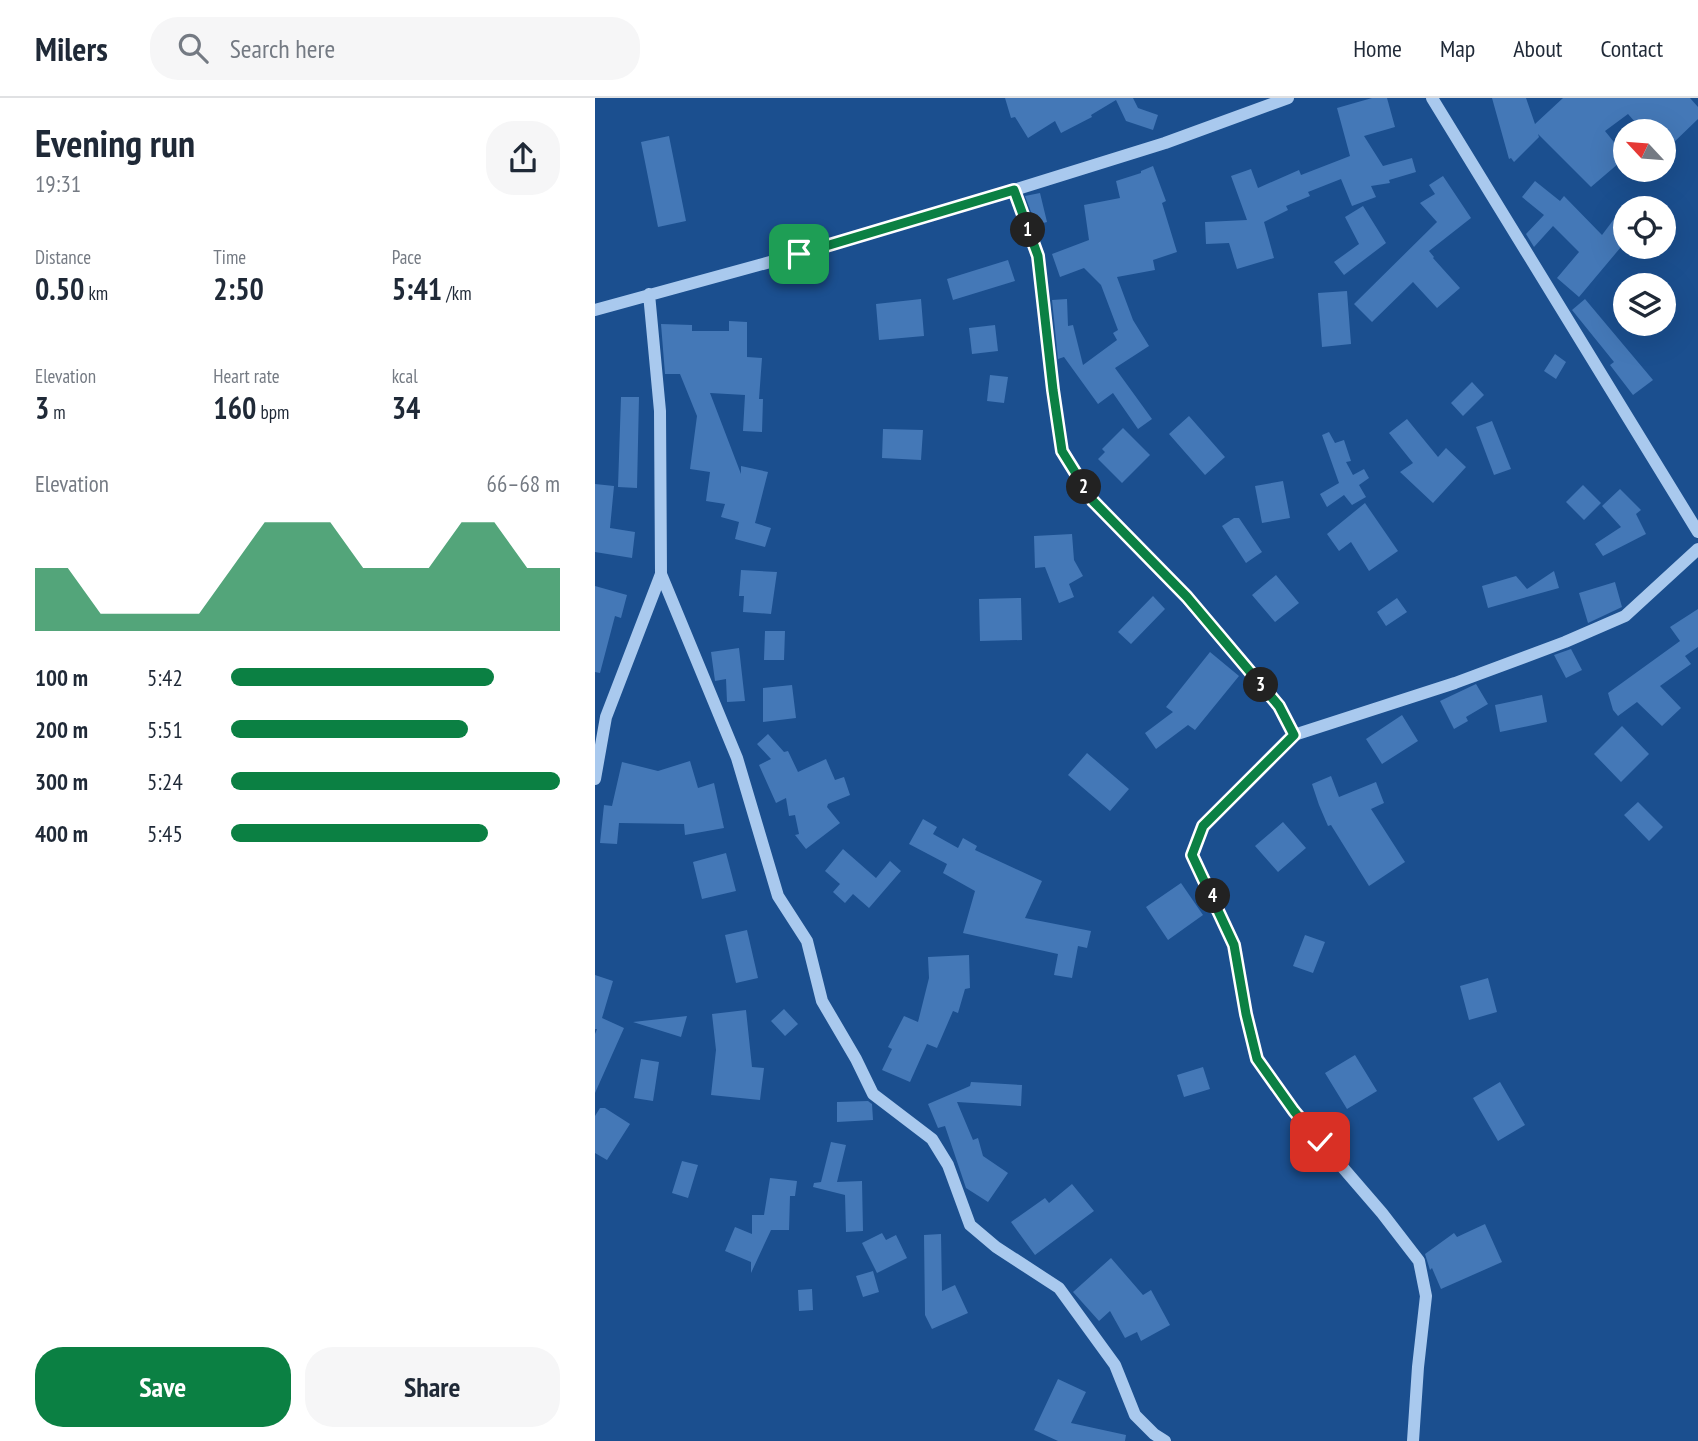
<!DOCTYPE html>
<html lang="en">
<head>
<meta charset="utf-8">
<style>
  :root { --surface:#fff; --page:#f6f6f7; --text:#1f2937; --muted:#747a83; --line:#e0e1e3; --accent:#0b8043 }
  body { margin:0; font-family:"PT Sans Narrow",sans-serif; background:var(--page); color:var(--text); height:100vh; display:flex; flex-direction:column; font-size:26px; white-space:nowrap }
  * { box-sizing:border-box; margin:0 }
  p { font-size:23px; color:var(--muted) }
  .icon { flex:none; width:38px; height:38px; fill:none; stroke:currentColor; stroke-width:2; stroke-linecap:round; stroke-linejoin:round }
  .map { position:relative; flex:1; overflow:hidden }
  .sheet { display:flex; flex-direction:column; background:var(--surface); width:595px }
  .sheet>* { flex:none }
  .needle { width:46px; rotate:296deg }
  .controls { position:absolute; left:1018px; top:21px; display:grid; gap:14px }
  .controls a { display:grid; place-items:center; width:63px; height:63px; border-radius:50%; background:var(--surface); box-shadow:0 7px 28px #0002; font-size:35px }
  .pin { position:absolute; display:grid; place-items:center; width:60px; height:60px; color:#fff; margin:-30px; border-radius:14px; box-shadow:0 4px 10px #0006 }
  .km { position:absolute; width:35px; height:35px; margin:-18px; border-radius:50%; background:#222; color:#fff; font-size:19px; line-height:35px; text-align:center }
  .round { display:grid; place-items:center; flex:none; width:74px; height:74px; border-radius:28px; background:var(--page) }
  .headline { display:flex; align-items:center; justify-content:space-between; height:119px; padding:0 35px }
  h1 { font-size:38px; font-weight:600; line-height:52px }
  .figures { display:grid; grid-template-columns:repeat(3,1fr); gap:10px; height:119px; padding:7px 35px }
  .figures div { display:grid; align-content:center }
  .figures b { font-size:30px; font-weight:600 }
  .figures small { font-size:19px; font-weight:400 }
  .figures p { font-size:19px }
  .chart { height:196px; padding:14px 35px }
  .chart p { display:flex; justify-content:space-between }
  .chart svg { width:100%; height:126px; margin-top:7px; fill:var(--accent); opacity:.7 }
  .action { display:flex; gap:14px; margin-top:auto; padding:14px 35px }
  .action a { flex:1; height:80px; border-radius:28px; background:var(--accent); color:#fff; font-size:28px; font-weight:600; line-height:80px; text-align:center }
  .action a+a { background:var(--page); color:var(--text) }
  ul { padding:0 35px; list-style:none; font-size:23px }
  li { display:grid; grid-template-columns:112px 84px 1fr; align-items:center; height:52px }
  li i { height:18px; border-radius:9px; background:var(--accent) }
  header { display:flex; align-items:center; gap:42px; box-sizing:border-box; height:98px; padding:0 35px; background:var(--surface); border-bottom:2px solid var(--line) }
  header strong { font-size:33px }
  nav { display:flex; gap:38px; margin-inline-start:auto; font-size:24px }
  .search { width:490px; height:63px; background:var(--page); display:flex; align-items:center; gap:18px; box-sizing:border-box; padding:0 24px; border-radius:28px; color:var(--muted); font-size:26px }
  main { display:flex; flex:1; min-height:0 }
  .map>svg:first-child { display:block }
  .building { fill:#4478b7 }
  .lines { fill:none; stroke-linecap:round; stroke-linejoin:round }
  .minor { stroke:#a9c9ee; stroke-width:12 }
  .route-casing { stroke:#fff; stroke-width:14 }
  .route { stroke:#0b8043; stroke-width:9 }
</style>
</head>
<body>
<header>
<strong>Milers</strong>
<div class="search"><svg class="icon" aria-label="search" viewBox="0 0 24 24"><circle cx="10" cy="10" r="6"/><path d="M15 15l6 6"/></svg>Search here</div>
<nav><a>Home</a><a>Map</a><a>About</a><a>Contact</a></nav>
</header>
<main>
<section class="sheet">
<div class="headline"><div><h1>Evening run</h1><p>19:31</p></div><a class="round"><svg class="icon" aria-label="share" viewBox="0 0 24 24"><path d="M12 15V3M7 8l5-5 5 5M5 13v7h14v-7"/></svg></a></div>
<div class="figures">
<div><p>Distance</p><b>0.50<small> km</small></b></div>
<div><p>Time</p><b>2:50</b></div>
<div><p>Pace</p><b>5:41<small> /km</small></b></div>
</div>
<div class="figures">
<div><p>Elevation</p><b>3<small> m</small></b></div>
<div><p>Heart rate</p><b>160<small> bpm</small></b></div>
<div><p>kcal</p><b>34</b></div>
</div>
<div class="chart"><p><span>Elevation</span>66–68 m</p>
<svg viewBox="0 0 160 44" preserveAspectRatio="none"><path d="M0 44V22L10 22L20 38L30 38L40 38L50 38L60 22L70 6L80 6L90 6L100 22L110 22L120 22L130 6L140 6L150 22L160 22V44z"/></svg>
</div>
<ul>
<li><b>100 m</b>5:42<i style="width:80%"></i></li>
<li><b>200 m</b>5:51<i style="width:72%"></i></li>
<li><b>300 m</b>5:24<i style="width:100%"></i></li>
<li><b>400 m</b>5:45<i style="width:78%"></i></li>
</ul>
<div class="action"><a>Save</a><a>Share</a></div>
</section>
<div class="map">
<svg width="1103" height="1343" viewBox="0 0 1103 1343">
  <rect width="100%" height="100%" fill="#1b4f8f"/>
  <path class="building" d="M 410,0 L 538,0 L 543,10 L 563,17 L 558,32 L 531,23 L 521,2 L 496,17 L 497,19 L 466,35 L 460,23 L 433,40 L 420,19 L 416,20 Z
    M 777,0 L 792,0 L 800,29 L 769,38 L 788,68 L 817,60 L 821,74 L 794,82 L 795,85 L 776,88 L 781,99 L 757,108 L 746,81 L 713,94 L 715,98 L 691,108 L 693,112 L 669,124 L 679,160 L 642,171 L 634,145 L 611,146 L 610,124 L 652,122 L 636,78 L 656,71 L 663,90 L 704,72 L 706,77 L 755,58 L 742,10 Z
    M 897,0 L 931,0 L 940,26 L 968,0 L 1095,0 L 1103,9 L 1103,21 L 1076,47 L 1069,40 L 1069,33 L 1048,33 L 1033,16 L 1010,33 L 1031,59 L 996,89 L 943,36 L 944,39 L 919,64 L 916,60 L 914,61 Z
    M 74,38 L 91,123 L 63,129 L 46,44 Z
    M 558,68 L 571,103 L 567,105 L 582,154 L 558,162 L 560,172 L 522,179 L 538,222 L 554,248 L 520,270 L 557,321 L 543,331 L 518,295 L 503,306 L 469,259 L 463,261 L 457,202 L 472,201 L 473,228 L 478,227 L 488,267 L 522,242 L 518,235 L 523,232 L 506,187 L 489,170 L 465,179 L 457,156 L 494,142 L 489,107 L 525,100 L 521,83 L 546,75 L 546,73 Z
    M 848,78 L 876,120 L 834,153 L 839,159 L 838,160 L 865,190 L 842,210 L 818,184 L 777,224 L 759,206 L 842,124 L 825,105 L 840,96 L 834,87 Z
    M 940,83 L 965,103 L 969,98 L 1007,137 L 1031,105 L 1031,143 L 984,199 L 962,180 L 984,154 L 958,128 L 939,149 L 931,136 L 949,117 L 927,99 Z
    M 445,95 L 452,124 L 441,127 L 430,98 Z
    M 768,108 L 791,145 L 749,177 L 739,164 L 764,146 L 750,119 Z
    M 413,162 L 420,183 L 358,202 L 352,181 Z
    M 752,193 L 756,246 L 727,249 L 723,195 Z
    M 326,201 L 329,238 L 284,242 L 281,206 Z
    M 990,201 L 1058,282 L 1038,297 L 1015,267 L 1019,264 L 977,212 Z
    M 134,223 L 152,224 L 152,259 L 167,260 L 164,301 L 168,301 L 167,334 L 148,333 L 150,297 L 115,295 L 146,376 L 146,368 L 173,374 L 160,425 L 176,430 L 170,449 L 140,441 L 144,424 L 126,419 L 130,406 L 111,403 L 115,374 L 95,371 L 102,318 L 85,276 L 70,276 L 66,226 L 97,227 L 97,233 L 134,233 Z
    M 400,227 L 403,253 L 377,256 L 374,230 Z
    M 960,256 L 971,264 L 961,281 L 949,273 Z
    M 395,277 L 413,279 L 409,305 L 392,303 Z
    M 877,284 L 889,297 L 868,318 L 856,305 Z
    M 26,299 L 44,299 L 42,390 L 23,389 Z
    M 594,318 L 630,359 L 610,377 L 574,336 Z
    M 812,321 L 843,359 L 851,350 L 871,369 L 838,405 L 805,374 L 818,365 L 794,335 Z
    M 897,323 L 916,371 L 899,377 L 881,329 Z
    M 528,330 L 555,357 L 527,385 L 503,361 L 510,354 L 507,351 Z
    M 288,331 L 328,332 L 326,362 L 287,360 Z
    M 734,334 L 740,345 L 749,342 L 756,363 L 751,364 L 758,377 L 769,371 L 774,380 L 764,387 L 771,399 L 757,407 L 749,397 L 732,409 L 725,396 L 744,385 L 727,337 Z
    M 688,383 L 695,420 L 667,425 L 660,388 Z
    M 0,386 L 19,388 L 15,430 L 40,434 L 37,460 L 0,454 Z
    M 988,387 L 1006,405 L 989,422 L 971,404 Z
    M 1025,391 L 1046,412 L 1041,416 L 1051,436 L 1008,458 L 1000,446 L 1026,429 L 1007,408 Z
    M 770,405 L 803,453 L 774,473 L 756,444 L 744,453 L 732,436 Z
    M 639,420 L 644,420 L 667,454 L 651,465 L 627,428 Z
    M 477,436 L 479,462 L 488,478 L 474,486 L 479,499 L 464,505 L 450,469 L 440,470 L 439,438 Z
    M 146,472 L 182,474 L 176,516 L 148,514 L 149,498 L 144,498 Z
    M 959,473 L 964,490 L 893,510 L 887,488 L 921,478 L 932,491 Z
    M 681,477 L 704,505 L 680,524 L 657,497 Z
    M 1020,484 L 1027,509 L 993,525 L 984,495 Z
    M 0,488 L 32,497 L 26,520 L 20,518 L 5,575 L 0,574 Z
    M 558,498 L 570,511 L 536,546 L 523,534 Z
    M 426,500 L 427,542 L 385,543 L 384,501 Z
    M 802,500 L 812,514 L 791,528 L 782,514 Z
    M 1103,511 L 1103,549 L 1090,558 L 1096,566 L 1065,588 L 1086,610 L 1067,628 L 1042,604 L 1023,618 L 1018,612 L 1013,595 L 1085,543 L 1075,529 Z
    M 170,533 L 190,533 L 189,562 L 169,562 Z
    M 144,550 L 150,603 L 132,604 L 131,581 L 120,583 L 116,554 Z
    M 976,551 L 987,572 L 971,580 L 959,557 Z
    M 615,554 L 644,578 L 600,632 L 593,627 L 561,651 L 550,635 L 578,614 L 571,609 Z
    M 881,586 L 893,606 L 871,619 L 873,623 L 859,631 L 845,603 Z
    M 197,587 L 201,620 L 168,624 L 168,590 Z
    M 947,597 L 952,624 L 905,634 L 900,607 Z
    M 807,617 L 823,643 L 787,666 L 771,641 Z
    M 1027,628 L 1054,656 L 1026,684 L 999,656 Z
    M 173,636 L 189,654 L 193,653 L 203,674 L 231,661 L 240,682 L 249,679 L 255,697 L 233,706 L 232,709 L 245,725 L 211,751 L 200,737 L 204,736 L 200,717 L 194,718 L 191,700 L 181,705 L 164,667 L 176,661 L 162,646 Z
    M 492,655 L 534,691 L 515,713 L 473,677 Z
    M 95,663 L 103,690 L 119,685 L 129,730 L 90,737 L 89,726 L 24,725 L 22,746 L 5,745 L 9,707 L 17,708 L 27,664 L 63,673 Z
    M 736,678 L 744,699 L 781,684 L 789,705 L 776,711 L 810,764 L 774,788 L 736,727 L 733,728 L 724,707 L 717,686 Z
    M 1043,704 L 1068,729 L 1054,743 L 1029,717 Z
    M 328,721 L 342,729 L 338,736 L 363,750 L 368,740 L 382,748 L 380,752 L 447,783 L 430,820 L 496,833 L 492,850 L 483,848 L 477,880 L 459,877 L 463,856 L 368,835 L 380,793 L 348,775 L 352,766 L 314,746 Z
    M 688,724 L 711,750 L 683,774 L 660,748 Z
    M 248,751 L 281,780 L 295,763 L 306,773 L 274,810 L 258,796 L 250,805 L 238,794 L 245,786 L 230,773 Z
    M 131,755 L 141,793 L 107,801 L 98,764 Z
    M 586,785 L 608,817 L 573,842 L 551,809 Z
    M 152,832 L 163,880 L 141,885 L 130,837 Z
    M 710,837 L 730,844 L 718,875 L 698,868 Z
    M 374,857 L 375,890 L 370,891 L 363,915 L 358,913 L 342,950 L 332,946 L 315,984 L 287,972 L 297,951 L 293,949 L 309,918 L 323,924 L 334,880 L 333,859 Z
    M 0,877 L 18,883 L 7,920 L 29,930 L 0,995 L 0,936 L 2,931 L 0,931 Z
    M 893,880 L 902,914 L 874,922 L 865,888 Z
    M 189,911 L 203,926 L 190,938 L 176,923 Z
    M 151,912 L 157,969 L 169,970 L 165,1002 L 116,997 L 121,952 L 117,916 Z
    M 92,918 L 86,939 L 38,924 Z
    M 760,957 L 782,993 L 752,1011 L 730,975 Z
    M 46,961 L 64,964 L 58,1003 L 39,1000 Z
    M 608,969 L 615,991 L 589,999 L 582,977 Z
    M 376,984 L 427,987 L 426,1008 L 362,1004 L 378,1042 L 383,1040 L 388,1058 L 413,1075 L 393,1104 L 371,1090 L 350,1028 L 343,1030 L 333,1006 L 375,988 Z
    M 905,984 L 930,1027 L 903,1043 L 878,1000 Z
    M 273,1003 L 277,1006 L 278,1022 L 242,1024 L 242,1004 Z
    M 5,1010 L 10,1010 L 35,1026 L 12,1062 L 0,1055 L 0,1018 Z
    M 236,1044 L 251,1047 L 242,1084 L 267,1083 L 268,1133 L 251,1134 L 250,1097 L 218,1089 L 219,1085 L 226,1084 Z
    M 87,1063 L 103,1067 L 93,1100 L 77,1095 Z
    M 175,1080 L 202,1083 L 200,1098 L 195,1098 L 194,1132 L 176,1132 L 156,1175 L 156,1164 L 130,1153 L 140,1129 L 157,1136 L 157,1117 L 169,1117 Z
    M 477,1086 L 499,1113 L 440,1157 L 416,1124 L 450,1100 L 454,1105 Z
    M 890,1126 L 907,1164 L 846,1191 L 837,1170 L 835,1172 L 830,1156 L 859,1135 L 862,1139 Z
    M 287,1135 L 291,1142 L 301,1137 L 312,1160 L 282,1175 L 267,1145 Z
    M 346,1136 L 347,1193 L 360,1187 L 373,1215 L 337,1231 L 330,1217 L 329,1137 Z
    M 516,1160 L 548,1197 L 556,1192 L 575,1227 L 546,1243 L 542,1234 L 530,1240 L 515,1213 L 504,1223 L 478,1194 Z
    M 278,1173 L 284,1194 L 268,1199 L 261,1178 Z
    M 217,1191 L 218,1212 L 204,1213 L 203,1192 Z
    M 463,1281 L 491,1294 L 476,1325 L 531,1337 L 530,1343 L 463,1343 L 439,1332 Z"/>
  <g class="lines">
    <path class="minor" d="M 837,0 L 1103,434
      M 419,92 L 443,158 L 458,292 L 467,353 L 498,403 L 591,499 L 684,608 L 699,637
      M 0,212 L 204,156 L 419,92 L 570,45 L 693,0
      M 66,476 L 142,660 L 183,798 L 212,843 L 227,903 L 261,961 L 278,996 L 337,1041 L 353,1067 L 375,1127 L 401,1149 L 464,1190 L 520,1267 L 540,1317 L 559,1336 L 570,1343
      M 0,681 L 11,619 L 66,476 L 65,313 L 54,196
      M 818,1343 L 823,1269 L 831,1198 L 824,1163 L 787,1115 L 699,1013 L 662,961 L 651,916 L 639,847 L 597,757 L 608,728 L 699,637 L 860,585 L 970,544 L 1030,518 L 1103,451"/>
  </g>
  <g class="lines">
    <g class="route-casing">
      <path id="route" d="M 204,156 L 419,92 L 443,158 L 458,292 L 467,353 L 498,403 L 592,499 L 684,608 L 699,637 L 608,728 L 597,757 L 639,847 L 651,916 L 662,961 L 699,1013 L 725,1044"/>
    </g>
    <use href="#route" class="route"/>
  </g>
</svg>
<div class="controls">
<a><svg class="needle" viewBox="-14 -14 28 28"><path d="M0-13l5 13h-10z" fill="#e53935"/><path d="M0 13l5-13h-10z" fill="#747a83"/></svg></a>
<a><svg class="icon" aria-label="locate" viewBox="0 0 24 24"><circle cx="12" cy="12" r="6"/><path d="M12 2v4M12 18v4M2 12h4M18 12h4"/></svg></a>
<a><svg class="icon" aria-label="layers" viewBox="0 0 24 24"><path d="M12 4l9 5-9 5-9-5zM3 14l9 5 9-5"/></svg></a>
</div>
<div class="pin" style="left:204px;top:156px;background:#1e9e55"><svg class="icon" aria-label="arrive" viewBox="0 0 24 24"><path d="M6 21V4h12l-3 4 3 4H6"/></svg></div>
<div class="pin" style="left:725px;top:1044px;background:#d93025"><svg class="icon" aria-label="check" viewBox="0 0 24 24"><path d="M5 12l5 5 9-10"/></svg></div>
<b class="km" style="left:433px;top:132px">1</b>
<b class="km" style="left:489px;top:389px">2</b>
<b class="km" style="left:666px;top:587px">3</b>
<b class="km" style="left:618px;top:798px">4</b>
</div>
</main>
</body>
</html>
